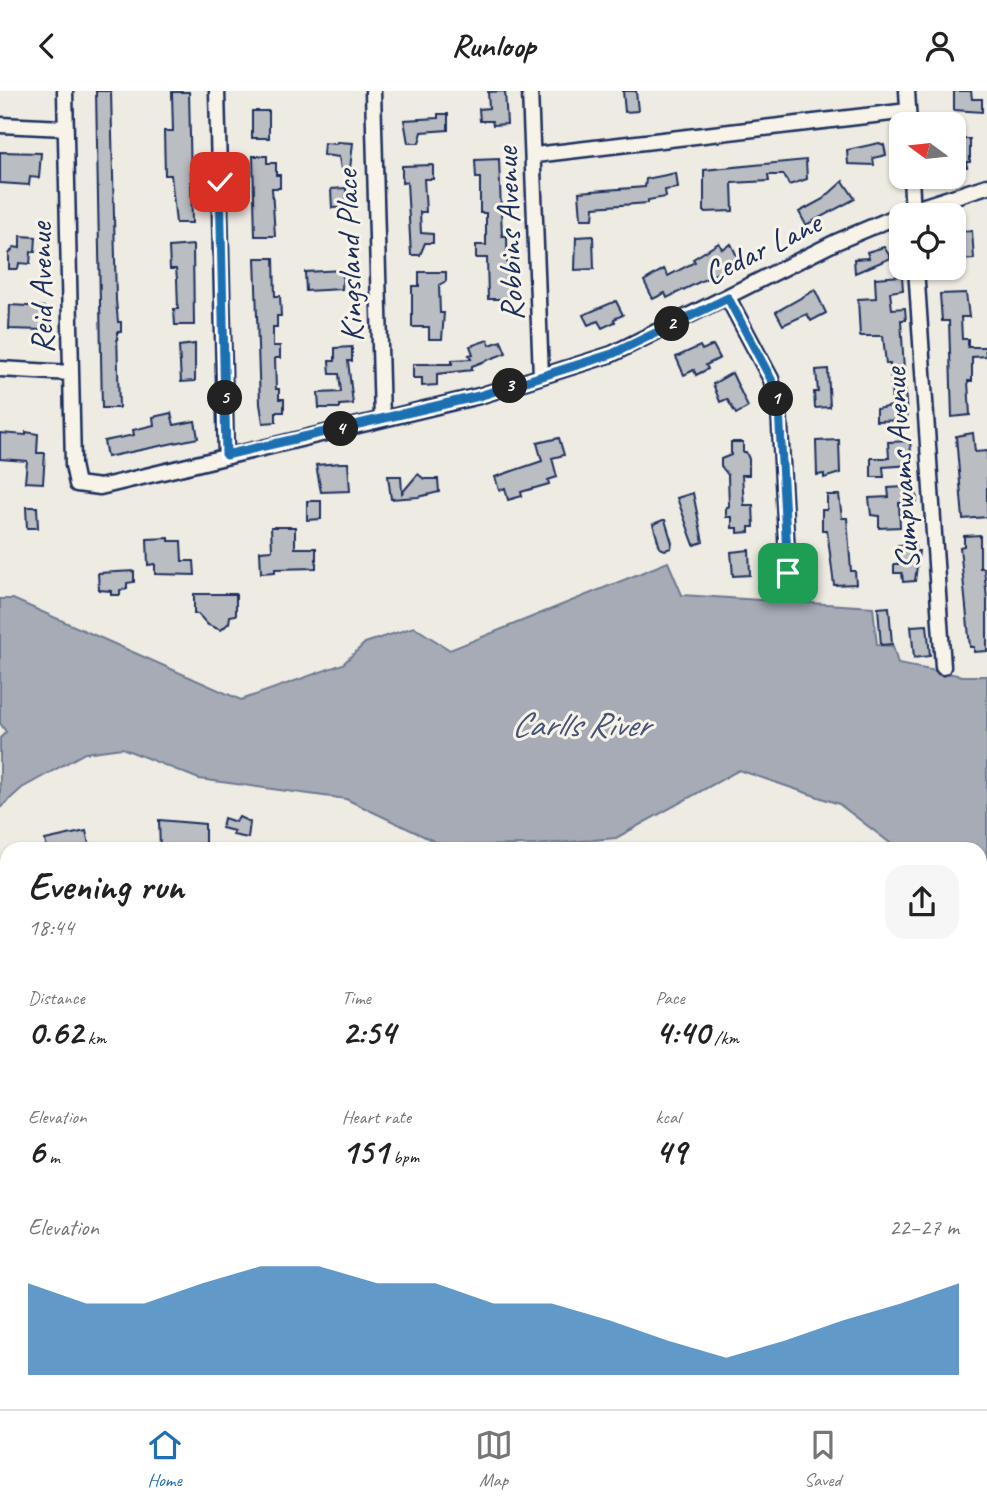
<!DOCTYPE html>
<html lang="en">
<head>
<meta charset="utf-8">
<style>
  :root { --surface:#fff; --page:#f6f6f6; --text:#222; --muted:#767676; --line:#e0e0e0; --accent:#1f6fb2 }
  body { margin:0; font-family:Caveat,sans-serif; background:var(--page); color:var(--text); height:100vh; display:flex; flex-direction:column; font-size:26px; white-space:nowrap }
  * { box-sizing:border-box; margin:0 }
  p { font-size:23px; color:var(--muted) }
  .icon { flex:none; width:38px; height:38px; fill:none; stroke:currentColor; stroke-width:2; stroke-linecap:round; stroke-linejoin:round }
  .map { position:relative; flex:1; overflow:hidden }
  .sheet { position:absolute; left:0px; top:751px; width:987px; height:569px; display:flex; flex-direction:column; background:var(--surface); border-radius:21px 21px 0 0; box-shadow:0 2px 5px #0004 }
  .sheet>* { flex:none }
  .needle { width:46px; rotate:285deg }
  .tools { position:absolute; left:889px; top:21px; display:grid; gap:14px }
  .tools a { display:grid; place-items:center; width:77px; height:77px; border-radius:14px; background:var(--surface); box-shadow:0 2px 5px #0004; font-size:35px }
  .pin { position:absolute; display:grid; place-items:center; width:60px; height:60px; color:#fff; margin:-30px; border-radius:14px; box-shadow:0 4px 10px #0006 }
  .km { position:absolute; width:35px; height:35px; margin:-18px; border-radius:50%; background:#222; color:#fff; font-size:19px; line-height:35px; text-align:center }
  .round { display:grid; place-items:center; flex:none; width:74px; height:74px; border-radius:21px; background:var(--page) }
  .overview { display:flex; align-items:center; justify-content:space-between; height:119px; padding:0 28px }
  h1 { font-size:38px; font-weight:800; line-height:52px }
  .stats { display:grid; grid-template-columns:repeat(3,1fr); gap:10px; height:119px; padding:7px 28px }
  .stats div { display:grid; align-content:center }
  .stats b { font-size:35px; font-weight:800 }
  .stats small { font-size:19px; font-weight:400 }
  .stats p { font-size:19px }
  .chart { height:196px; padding:14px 28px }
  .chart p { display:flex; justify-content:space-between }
  .chart svg { width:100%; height:126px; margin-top:7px; fill:var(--accent); opacity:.7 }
  header { display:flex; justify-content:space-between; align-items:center; height:91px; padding:0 28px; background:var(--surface); font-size:32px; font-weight:800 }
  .tabs { display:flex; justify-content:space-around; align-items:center; height:98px; border-top:2px solid var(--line); background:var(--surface); font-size:19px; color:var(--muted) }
  .tabs a { display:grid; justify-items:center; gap:4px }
  .tabs .current { color:var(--accent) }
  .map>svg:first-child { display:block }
  .water { fill:#a6abb5; stroke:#6e7992; stroke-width:2 }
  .building { fill:#babdc2; stroke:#1b2f5e; stroke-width:2 }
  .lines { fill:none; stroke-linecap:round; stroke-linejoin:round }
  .minor-casing { stroke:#1b2f5e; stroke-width:19 }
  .minor { stroke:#f7f3e8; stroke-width:14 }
  .route-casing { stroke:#fff; stroke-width:14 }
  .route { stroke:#1f6fb2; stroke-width:9 }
  .labels { text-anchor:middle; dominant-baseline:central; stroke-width:6; stroke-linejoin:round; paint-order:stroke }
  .street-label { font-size:33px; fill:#1b2f5e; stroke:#f7f3e8 }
  .water-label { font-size:35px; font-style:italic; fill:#455478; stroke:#f7f3e8 }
</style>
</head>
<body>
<header><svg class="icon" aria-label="back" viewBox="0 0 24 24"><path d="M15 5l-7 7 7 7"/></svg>Runloop<svg class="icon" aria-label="person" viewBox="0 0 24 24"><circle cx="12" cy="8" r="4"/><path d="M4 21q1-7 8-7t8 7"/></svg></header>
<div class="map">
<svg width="987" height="1318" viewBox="0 0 987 1318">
  <rect width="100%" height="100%" fill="#eeebe2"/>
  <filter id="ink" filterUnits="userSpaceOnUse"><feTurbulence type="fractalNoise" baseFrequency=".0143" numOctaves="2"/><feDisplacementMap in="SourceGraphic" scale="14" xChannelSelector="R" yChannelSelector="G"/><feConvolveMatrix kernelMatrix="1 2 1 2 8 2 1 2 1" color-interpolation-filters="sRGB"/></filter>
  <g filter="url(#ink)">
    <path class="water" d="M 668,471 L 682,504 L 873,516 L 877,554 L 893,555 L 898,573 L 963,585 L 987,585 L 987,806 L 980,804 L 980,758 L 898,758 L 839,713 L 739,679 L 616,747 L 536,754 L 444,755 L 346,708 L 199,688 L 122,657 L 85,662 L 22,697 L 0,717 L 0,647 L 6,641 L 0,632 L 0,508 L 13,508 L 241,609 L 343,573 L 365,552 L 414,536 L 450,559 Z
      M 980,1134 L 987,1135 L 987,1234 L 980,1230 Z"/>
    <path class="building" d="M 96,0 L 111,0 L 116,209 L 118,231 L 121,231 L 121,241 L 117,241 L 119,317 L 102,317 Z
      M 505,0 L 507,33 L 493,34 L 492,30 L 480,30 L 479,18 L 489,17 L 488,1 Z
      M 623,0 L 636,0 L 638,20 L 625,21 Z
      M 954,0 L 971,0 L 972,8 L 982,8 L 982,21 L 954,19 Z
      M 172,1 L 189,1 L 192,132 L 176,132 L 171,84 L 165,84 L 164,40 L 173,40 Z
      M 252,20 L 269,20 L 269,47 L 252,47 Z
      M 438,23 L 448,23 L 448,39 L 422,41 L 419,52 L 408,52 L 404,29 L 438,27 Z
      M 954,48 L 970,48 L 970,71 L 966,71 L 967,76 L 954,76 Z
      M 337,51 L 353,52 L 350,78 L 341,78 L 339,66 L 323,64 L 324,52 L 336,53 Z
      M 879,52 L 884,54 L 886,64 L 873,67 L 874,74 L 848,73 L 847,59 Z
      M 0,61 L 41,62 L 39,87 L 30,86 L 29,94 L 0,92 Z
      M 253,65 L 267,65 L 267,72 L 276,72 L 276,84 L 280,84 L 280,97 L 272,97 L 275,145 L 255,145 Z
      M 499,68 L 502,145 L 507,145 L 508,208 L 488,208 L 487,167 L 476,167 L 476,154 L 486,154 L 486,122 L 480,122 L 480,87 L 476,87 L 475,69 Z
      M 806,69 L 807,88 L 789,94 L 784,84 L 768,84 L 769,90 L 732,92 L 733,120 L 704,121 L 704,79 Z
      M 433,74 L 433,88 L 424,88 L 426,121 L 420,121 L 421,142 L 433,143 L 433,152 L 425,152 L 420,164 L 411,164 L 407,91 L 402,92 L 402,75 Z
      M 676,82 L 678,97 L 665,99 L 666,106 L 648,109 L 648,112 L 594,116 L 593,128 L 581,128 L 579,101 L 645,96 L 646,88 Z
      M 843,90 L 855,108 L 806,134 L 799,121 L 823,108 Z
      M 346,97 L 347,116 L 332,117 L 331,98 Z
      M 972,140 L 974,168 L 960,169 L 959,165 L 954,165 L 954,141 Z
      M 20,145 L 36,146 L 35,161 L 31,161 L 30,173 L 19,172 L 18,178 L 9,178 L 9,163 L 14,156 L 20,157 Z
      M 593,145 L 594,178 L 575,179 L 576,146 Z
      M 719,152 L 722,158 L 731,153 L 738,167 L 726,173 L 728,177 L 667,207 L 665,202 L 653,208 L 644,190 L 664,178 L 668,185 L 695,171 L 693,168 Z
      M 193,154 L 194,234 L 175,234 L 174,218 L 178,218 L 177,188 L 176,178 L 170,178 L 169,156 Z
      M 884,156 L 891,167 L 855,182 L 854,168 L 869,167 L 867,161 Z
      M 255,167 L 274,167 L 275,205 L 280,205 L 281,225 L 277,225 L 277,236 L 273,236 L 273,255 L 280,255 L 280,267 L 275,267 L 276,298 L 279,298 L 279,308 L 284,308 L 284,321 L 276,321 L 276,331 L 263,332 L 260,313 Z
      M 343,179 L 342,198 L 306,200 L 305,181 Z
      M 419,181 L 446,181 L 446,190 L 439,194 L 440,222 L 444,222 L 442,248 L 429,248 L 429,236 L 412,236 L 412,195 L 419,195 Z
      M 902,185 L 903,199 L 890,201 L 892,218 L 905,217 L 906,229 L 901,229 L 907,329 L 876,330 L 876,318 L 892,315 L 890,273 L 886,273 L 883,245 L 860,245 L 858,208 L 876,207 L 875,187 Z
      M 815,199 L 826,222 L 811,230 L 807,223 L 783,234 L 776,221 Z
      M 966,202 L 969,226 L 961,226 L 962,248 L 968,248 L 968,256 L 985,256 L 986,265 L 972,266 L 972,290 L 968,290 L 970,324 L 952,326 L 949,230 L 942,230 L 940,203 Z
      M 616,210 L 623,224 L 614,228 L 615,231 L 602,237 L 598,230 L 588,234 L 583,224 Z
      M 10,214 L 44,216 L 43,239 L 9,238 Z
      M 488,249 L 490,254 L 501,250 L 506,262 L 472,275 L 472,279 L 437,283 L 437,294 L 422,295 L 422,287 L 413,287 L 413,273 L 452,273 L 452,269 L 471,268 L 469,264 L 473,263 L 470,255 Z
      M 195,253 L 195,290 L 181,291 L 179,255 Z
      M 713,254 L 720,267 L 706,274 L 708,278 L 696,284 L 694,279 L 684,284 L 676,266 L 700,255 L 702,259 Z
      M 352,256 L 352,270 L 348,270 L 353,313 L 340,314 L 340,317 L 319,317 L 318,302 L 341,301 L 339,283 L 330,283 L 329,270 L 335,270 L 335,257 Z
      M 828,278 L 830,316 L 815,317 L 814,301 L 818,301 L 816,279 Z
      M 732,282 L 748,316 L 736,323 L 727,308 L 720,311 L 713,293 Z
      M 171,322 L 174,334 L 195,330 L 198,347 L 107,366 L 104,350 L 134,344 L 133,339 L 154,334 L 153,326 Z
      M 26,341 L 38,343 L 37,362 L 45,362 L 43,392 L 25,391 L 27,370 L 0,368 L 0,342 L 26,344 Z
      M 973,342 L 975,361 L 987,360 L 987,426 L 963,428 L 956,345 Z
      M 559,347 L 564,364 L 552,367 L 557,386 L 548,389 L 549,393 L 521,401 L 522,405 L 508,409 L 505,397 L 499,399 L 495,386 L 542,370 L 537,352 Z
      M 839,349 L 840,382 L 824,387 L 824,383 L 817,384 L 816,350 Z
      M 910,350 L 912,374 L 883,376 L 884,386 L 871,386 L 871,367 L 889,367 L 888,351 Z
      M 731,351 L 743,351 L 743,361 L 746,361 L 749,368 L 749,384 L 742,384 L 744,414 L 753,414 L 754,436 L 749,436 L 749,441 L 738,442 L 738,437 L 732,437 L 732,426 L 726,426 L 726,416 L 729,416 L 728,384 L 721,375 L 721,368 L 731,364 Z
      M 341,372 L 348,372 L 350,400 L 321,401 L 316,374 Z
      M 418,383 L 424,388 L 438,388 L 439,401 L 418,406 L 391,408 L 388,385 L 401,385 L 402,402 Z
      M 904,396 L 916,397 L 917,410 L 899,412 L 900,436 L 879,437 L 879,425 L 871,424 L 869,407 L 889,406 L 888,397 Z
      M 693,402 L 703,451 L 694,454 L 677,407 Z
      M 827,404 L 839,404 L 842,427 L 847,427 L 851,480 L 855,480 L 856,493 L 834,494 L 827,439 L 822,439 L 822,419 L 827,419 Z
      M 307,410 L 321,410 L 321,428 L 307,429 Z
      M 26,416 L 37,416 L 38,437 L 27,437 Z
      M 663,429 L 665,429 L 672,452 L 671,457 L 665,459 L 660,457 L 653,433 Z
      M 271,436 L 295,436 L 295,457 L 316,457 L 316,477 L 275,478 L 275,481 L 261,482 L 260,460 L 272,459 Z
      M 980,444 L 980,477 L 984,477 L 987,509 L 987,560 L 974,561 L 974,556 L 970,556 L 960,456 L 964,455 L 964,445 Z
      M 169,447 L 169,450 L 181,450 L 182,470 L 194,470 L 195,484 L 155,483 L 155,473 L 148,474 L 147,448 Z
      M 898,454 L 915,454 L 915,460 L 919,460 L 915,490 L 903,491 L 902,482 L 894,482 L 894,473 L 898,473 Z
      M 749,459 L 750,484 L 733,485 L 731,461 Z
      M 134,480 L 134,491 L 127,492 L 127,498 L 120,499 L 120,504 L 111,504 L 111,500 L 99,499 L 98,482 Z
      M 194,503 L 236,503 L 236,524 L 230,525 L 229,532 L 221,539 L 208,534 L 198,523 L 194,523 Z
      M 889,516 L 892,553 L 881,554 L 878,517 Z
      M 927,534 L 930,565 L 914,567 L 911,535 Z
      M 239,726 L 250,731 L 248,747 L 233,744 L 234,740 L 222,737 L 224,727 L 236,731 Z
      M 159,729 L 205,733 L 205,758 L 160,758 Z
      M 86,740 L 90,758 L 47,758 L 45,749 Z"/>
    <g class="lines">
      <g class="minor-casing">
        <path id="minor" d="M 65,0 L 73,374 L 77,393 L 100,396 L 479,305 L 612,263 L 836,151 L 912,119 L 987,95
          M 217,0 L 226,364
          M 373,0 L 382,328
          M 530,0 L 541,285
          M 907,0 L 909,33
          M 0,34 L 65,37
          M 535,64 L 908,20
          M 911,86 L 913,124
          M 916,177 L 943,576
          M 728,207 L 771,288 L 779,317 L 788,482
          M 0,278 L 71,282
          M 0,885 L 7,880
          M 980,958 L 987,962
          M 0,1081 L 7,1083
          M 0,1200 L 7,1201
          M 801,1312 L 817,1318
          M 334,1318 L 343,1312
          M 724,1318 L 725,1312"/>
      </g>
      <use href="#minor" class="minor"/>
    </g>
  </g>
  <g class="lines" filter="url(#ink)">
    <g class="route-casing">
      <path id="route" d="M 220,91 L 226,364 L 479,305 L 612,263 L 728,207 L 771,288 L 779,317 L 788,482"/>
    </g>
    <use href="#route" class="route"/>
  </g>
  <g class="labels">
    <g class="street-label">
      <text transform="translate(509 143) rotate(-92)">Robbins Avenue</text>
      <text transform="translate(762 157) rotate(-26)">Cedar Lane</text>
      <text transform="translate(349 165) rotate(-92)">Kingsland Place</text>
      <text transform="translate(41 197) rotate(-91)">Reid Avenue</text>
      <text transform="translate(901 378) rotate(-94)">Sumpwams Avenue</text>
    </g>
    <g class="water-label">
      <text x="580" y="633">Carlls River</text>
    </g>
  </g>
</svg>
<div class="tools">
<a><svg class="needle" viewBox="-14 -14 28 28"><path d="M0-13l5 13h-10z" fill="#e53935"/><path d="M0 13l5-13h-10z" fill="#767676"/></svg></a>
<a><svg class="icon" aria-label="locate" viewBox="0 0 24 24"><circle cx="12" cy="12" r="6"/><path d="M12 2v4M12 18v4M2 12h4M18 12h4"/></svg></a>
</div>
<div class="pin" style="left:788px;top:482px;background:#1e9e55"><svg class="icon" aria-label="arrive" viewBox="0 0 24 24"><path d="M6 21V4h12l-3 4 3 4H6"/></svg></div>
<div class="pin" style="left:220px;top:91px;background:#d93025"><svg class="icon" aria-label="check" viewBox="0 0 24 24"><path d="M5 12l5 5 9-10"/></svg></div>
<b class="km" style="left:776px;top:308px">1</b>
<b class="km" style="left:672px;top:233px">2</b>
<b class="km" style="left:510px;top:295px">3</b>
<b class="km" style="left:341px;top:338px">4</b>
<b class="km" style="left:225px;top:307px">5</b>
<section class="sheet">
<div class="overview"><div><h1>Evening run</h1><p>18:44</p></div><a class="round"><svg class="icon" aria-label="share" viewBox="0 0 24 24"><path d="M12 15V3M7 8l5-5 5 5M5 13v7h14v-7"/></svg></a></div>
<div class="stats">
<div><p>Distance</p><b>0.62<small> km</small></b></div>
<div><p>Time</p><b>2:54</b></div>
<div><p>Pace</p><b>4:40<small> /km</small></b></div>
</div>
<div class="stats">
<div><p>Elevation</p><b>6<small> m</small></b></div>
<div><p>Heart rate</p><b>151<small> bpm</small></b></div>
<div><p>kcal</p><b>49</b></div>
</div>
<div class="chart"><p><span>Elevation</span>22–27 m</p>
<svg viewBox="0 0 160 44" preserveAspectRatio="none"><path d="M0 44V12L10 19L20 19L30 12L40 6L50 6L60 12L70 12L80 19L90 19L100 25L110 32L120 38L130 32L140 25L150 19L160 12V44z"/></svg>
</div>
</section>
</div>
<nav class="tabs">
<a class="current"><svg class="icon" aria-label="home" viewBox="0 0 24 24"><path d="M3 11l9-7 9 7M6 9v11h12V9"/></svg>Home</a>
<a><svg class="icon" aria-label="map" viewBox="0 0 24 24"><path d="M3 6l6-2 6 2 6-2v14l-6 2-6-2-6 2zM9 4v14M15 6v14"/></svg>Map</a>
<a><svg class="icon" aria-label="saved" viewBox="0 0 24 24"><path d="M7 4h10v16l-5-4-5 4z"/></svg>Saved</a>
</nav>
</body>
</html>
